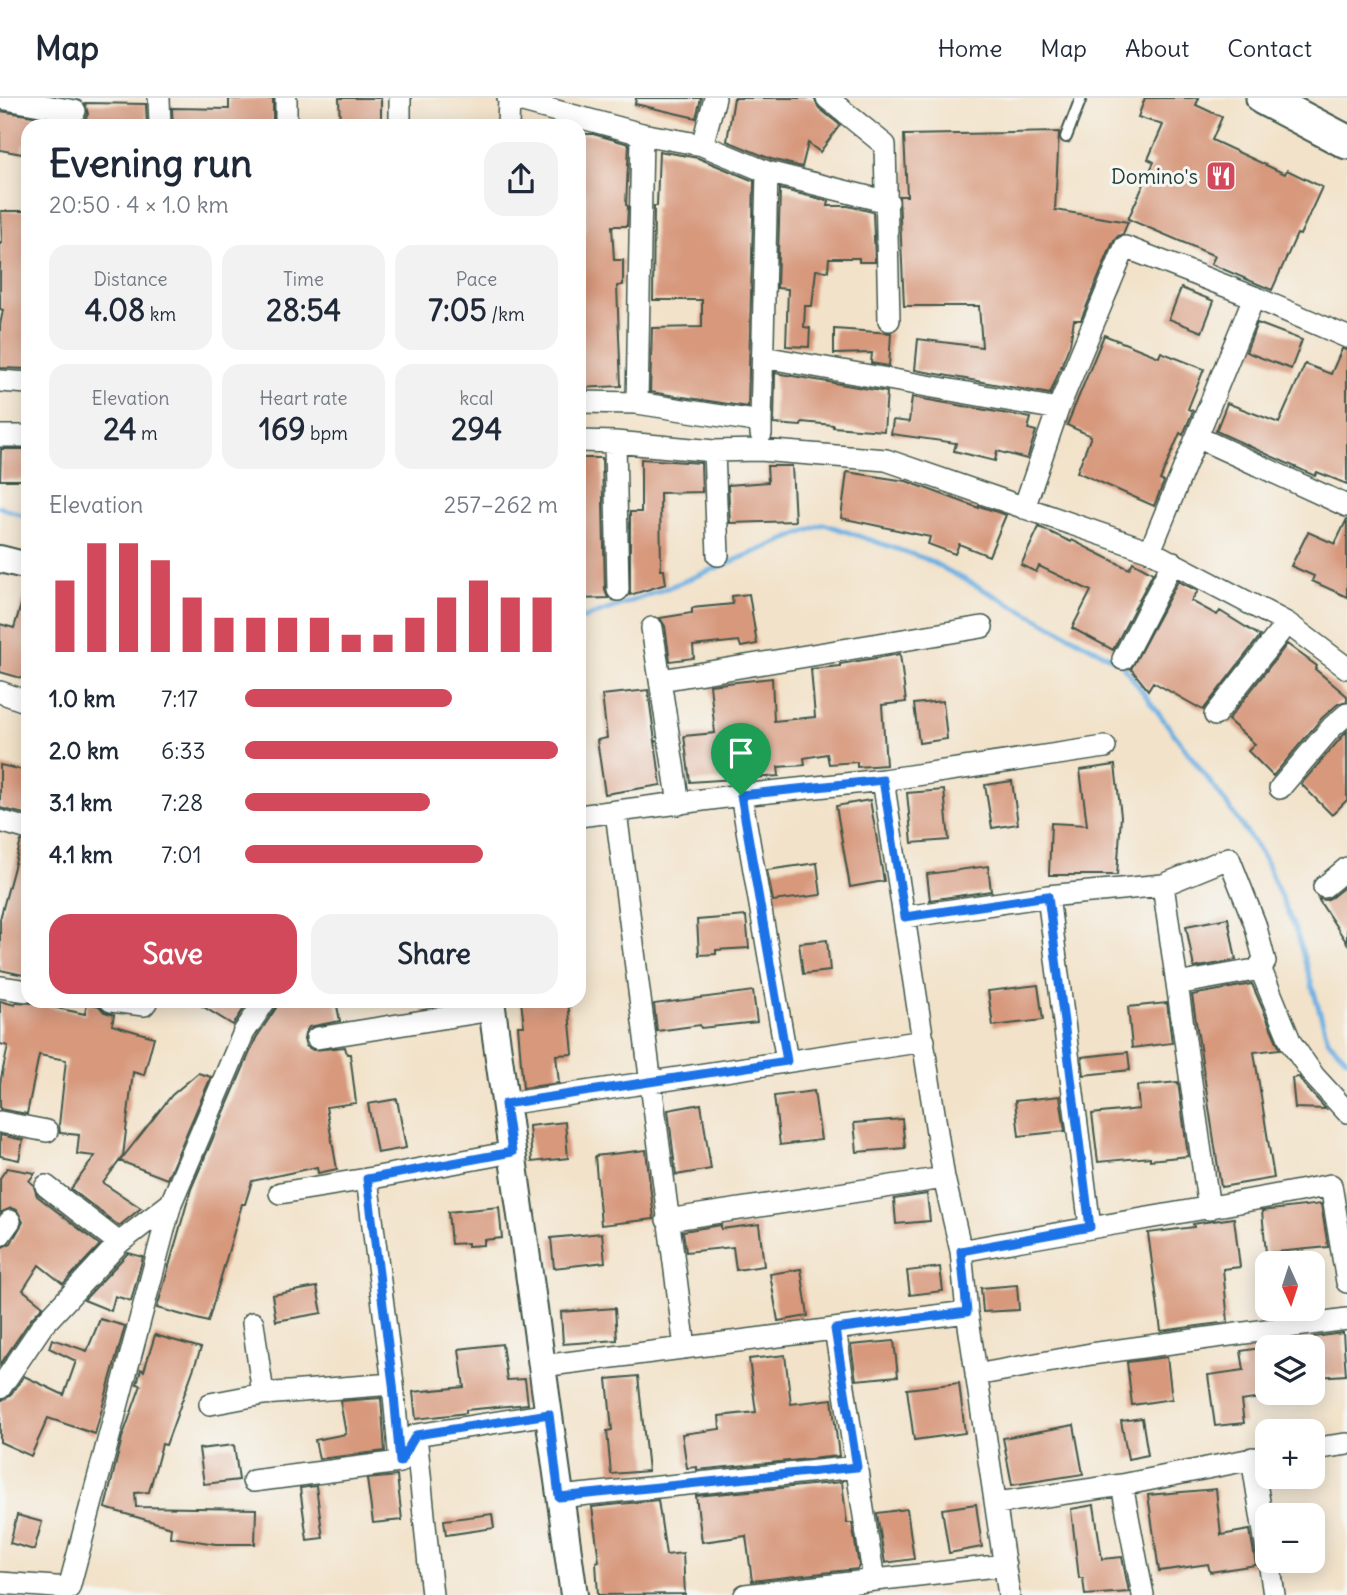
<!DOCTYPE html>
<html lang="en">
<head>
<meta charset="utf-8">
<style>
  :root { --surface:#fff; --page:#f2f2f3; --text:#1f2937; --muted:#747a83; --line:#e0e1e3; --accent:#d1495b }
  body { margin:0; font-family:Delius,sans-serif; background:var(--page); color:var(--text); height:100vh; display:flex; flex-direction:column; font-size:26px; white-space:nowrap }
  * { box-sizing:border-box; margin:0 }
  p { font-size:23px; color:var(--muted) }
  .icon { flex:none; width:38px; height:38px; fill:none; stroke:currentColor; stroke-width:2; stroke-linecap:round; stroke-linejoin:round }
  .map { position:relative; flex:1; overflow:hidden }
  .panel { position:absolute; left:21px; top:21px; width:565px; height:889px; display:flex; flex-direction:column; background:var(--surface); border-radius:21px; box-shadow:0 4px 18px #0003 }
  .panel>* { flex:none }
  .needle { width:46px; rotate:177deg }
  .tools { position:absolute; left:1255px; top:1153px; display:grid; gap:14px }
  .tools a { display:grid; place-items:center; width:70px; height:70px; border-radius:14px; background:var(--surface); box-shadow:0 4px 18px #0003; font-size:35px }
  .pin { position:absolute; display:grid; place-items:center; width:60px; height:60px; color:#fff; margin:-72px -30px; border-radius:50% 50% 50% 0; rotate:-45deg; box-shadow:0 0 7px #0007 }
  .pin .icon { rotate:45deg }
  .round { display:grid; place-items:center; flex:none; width:74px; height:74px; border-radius:21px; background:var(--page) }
  .head { display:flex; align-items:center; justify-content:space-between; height:119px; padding:0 28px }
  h1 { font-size:38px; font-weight:700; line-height:52px }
  .stats { display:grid; grid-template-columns:repeat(3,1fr); gap:10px; height:119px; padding:7px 28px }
  .stats div { display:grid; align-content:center; border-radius:18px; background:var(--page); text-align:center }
  .stats b { font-size:30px; font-weight:700 }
  .stats small { font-size:19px; font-weight:400 }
  .stats p { font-size:19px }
  .chart { height:196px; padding:14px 28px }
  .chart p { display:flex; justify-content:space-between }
  .chart svg { width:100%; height:126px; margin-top:7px; stroke:var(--accent); stroke-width:6 }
  .button { display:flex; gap:14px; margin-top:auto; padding:14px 28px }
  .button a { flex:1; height:80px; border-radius:21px; background:var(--accent); color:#fff; font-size:28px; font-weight:700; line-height:80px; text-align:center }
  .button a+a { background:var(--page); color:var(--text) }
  ul { padding:0 28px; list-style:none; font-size:23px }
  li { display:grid; grid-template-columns:112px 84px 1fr; align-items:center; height:52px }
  li i { height:18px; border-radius:9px; background:var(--accent) }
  header { display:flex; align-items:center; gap:42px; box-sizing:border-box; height:98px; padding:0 35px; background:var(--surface); border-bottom:2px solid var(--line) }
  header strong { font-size:33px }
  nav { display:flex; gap:38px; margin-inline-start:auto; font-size:24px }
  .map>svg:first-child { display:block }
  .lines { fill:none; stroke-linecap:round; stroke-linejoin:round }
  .stream { stroke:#6db0e2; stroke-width:5 }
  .building { fill:#d7987c }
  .service-casing { stroke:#3f564a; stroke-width:14 }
  .minor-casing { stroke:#3f564a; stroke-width:24 }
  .tertiary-casing { stroke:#3f564a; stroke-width:30 }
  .primary-casing { stroke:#3f564a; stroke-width:37 }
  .service { stroke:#fff; stroke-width:10 }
  .minor { stroke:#fff; stroke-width:21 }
  .tertiary { stroke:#fff; stroke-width:26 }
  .primary { stroke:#fff; stroke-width:33 }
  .route-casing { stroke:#fff; stroke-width:14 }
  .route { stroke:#1a73e8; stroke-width:9 }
  .labels { text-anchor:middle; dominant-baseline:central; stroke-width:6; stroke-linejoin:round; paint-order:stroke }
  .poi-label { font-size:21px; fill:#1f3d34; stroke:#f6f6f2; text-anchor:end }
</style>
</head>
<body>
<header>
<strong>Map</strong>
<nav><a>Home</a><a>Map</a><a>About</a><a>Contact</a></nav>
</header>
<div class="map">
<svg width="1347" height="1497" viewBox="0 0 1347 1497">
  <rect width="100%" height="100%" fill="#f6f6f2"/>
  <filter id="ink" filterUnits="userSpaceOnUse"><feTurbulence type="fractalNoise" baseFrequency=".0143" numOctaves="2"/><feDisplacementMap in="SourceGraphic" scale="14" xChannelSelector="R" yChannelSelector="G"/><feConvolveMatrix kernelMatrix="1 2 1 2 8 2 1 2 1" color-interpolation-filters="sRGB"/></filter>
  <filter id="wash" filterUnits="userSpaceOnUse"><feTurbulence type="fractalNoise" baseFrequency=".00686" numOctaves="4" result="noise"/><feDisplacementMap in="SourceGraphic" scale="28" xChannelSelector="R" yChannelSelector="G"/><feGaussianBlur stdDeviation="1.57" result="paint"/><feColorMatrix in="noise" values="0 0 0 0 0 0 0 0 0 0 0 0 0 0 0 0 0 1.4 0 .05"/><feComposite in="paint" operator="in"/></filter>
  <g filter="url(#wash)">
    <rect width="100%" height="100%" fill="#f2e2c9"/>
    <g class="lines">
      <path class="stream" d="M 0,409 L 28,419
        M 579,522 L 662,492 L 824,426 L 926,461 L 1121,565 L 1226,705 L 1264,760 L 1297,836 L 1328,942 L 1347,961"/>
    </g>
    <g id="blocks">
      <path class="building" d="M 339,0 L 381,0 L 381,28 L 340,28 Z
        M 636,0 L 701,0 L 696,20 L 635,6 Z
        M 734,0 L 814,0 L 819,10 L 840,27 L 820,54 L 808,45 L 802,69 L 771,61 L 727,43 Z
        M 1145,0 L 1199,0 L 1196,7 L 1222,19 L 1212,42 L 1285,76 L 1287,72 L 1322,89 L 1300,137 L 1297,136 L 1272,192 L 1211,166 L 1215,158 L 1128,121 L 1154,64 L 1148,61 L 1163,27 L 1138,19 Z
        M 229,1 L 273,1 L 273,28 L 173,28 L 172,10 L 229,11 Z
        M 85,5 L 146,6 L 147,28 L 28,28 L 28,47 L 23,46 L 22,56 L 0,52 L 0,13 L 79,25 L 85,22 L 88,16 Z
        M 1059,34 L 1055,112 L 1128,124 L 1123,136 L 1118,138 L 1113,144 L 1081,222 L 1074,222 L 1070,246 L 1050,296 L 915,272 L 918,241 L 982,249 L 979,208 L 904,208 L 899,98 L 907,98 L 904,37 Z
        M 579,36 L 593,36 L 629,46 L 626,107 L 628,108 L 627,128 L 612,128 L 614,162 L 623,162 L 623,187 L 617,188 L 621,288 L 579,290 L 579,133 L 585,133 L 585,95 L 579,94 Z
        M 659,53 L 698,60 L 754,83 L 748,309 L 650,294 L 652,230 L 702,229 L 702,202 L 653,202 L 654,108 L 657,108 Z
        M 780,91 L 829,103 L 828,108 L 848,108 L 873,114 L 875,164 L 859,164 L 859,160 L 829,160 L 828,173 L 816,172 L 812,208 L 805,208 L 804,229 L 810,230 L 809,249 L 786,248 L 788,191 L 777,190 Z
        M 1,113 L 28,113 L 28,271 L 0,270 L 0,227 L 3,212 L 0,211 L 0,145 L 2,145 Z
        M 1181,190 L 1214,203 L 1202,234 L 1169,221 Z
        M 1257,225 L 1302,242 L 1291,271 L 1246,254 Z
        M 834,231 L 891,235 L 889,268 L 871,265 L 872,255 L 834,256 Z
        M 1104,237 L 1159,259 L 1161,254 L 1204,271 L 1188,311 L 1193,313 L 1183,337 L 1180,335 L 1160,382 L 1164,384 L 1154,408 L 1077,374 L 1091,338 L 1067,327 Z
        M 1342,251 L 1347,252 L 1347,386 L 1317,374 L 1315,378 L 1216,333 L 1227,305 L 1279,325 L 1305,266 L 1331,276 Z
        M 775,275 L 887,294 L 884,333 L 833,329 L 833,327 L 802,324 L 801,328 L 774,326 Z
        M 912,299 L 1031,320 L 1028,331 L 1036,333 L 1027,361 L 997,353 L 995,363 L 954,353 L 956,345 L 891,336 L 893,322 L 909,324 Z
        M 1,351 L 28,351 L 28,382 L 0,382 Z
        M 579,360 L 602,360 L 605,492 L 608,500 L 579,501 Z
        M 641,361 L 701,365 L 702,394 L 660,395 L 661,472 L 664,472 L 666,486 L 630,497 L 630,414 L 641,414 Z
        M 767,368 L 792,368 L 795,423 L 730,425 L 728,387 L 768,384 Z
        M 847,374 L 906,383 L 979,410 L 979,408 L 1006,417 L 989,458 L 959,446 L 955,456 L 928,446 L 930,439 L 841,420 Z
        M 1347,421 L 1347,499 L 1312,483 L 1314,478 L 1291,468 L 1308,434 L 1335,446 Z
        M 1039,429 L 1071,444 L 1072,442 L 1129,471 L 1133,464 L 1153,475 L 1113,552 L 1072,530 L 1091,493 L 1039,468 L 1036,474 L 1021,467 Z
        M 1178,483 L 1198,493 L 1191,503 L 1217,517 L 1220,513 L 1260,538 L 1203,612 L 1153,584 L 1148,592 L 1131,571 Z
        M 749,496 L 757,546 L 741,549 L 739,543 L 693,548 L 694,560 L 670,563 L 665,528 L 660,520 L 692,515 L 692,510 L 733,506 L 732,498 Z
        M 24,497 L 28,498 L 28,582 L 0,574 L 0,526 L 14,530 Z
        M 1287,546 L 1317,568 L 1315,571 L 1347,598 L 1347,603 L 1338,606 L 1322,620 L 1273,678 L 1248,653 L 1255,646 L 1228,622 Z
        M 900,556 L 906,604 L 882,607 L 886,667 L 857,669 L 857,664 L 829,666 L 827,656 L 804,660 L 805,667 L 778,669 L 779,678 L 690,684 L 684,638 L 715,635 L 710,587 L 772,580 L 774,623 L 815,619 L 811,571 L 840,568 L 840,566 Z
        M 648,592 L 661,687 L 605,696 L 597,642 L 607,640 L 602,597 Z
        M 943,603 L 947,641 L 919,645 L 914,606 Z
        M 1347,633 L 1347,702 L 1332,717 L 1301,686 Z
        M 0,667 L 28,673 L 28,717 L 0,710 Z
        M 1115,667 L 1121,718 L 1117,777 L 1049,777 L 1051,725 L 1087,727 L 1080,672 Z
        M 1012,683 L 1018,726 L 992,730 L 985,687 Z
        M 944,692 L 949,742 L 912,745 L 907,695 Z
        M 870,702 L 884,783 L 850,789 L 836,708 Z
        M 21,743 L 28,744 L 28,878 L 0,872 L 0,821 Z
        M 817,765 L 821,797 L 773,803 L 767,772 Z
        M 988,768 L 991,793 L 930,802 L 927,776 Z
        M 1347,787 L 1347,845 L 1318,801 L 1326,802 L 1332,799 Z
        M 746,818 L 749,850 L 716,852 L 716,856 L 699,857 L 697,822 Z
        M 1228,820 L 1236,862 L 1194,870 L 1186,828 Z
        M 827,842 L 830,873 L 803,876 L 799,845 Z
        M 1252,886 L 1280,951 L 1254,954 L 1274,1080 L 1221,1089 L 1192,897 Z
        M 1038,887 L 1043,922 L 993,928 L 988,893 Z
        M 753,893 L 757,924 L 701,930 L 700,927 L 657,933 L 654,906 Z
        M 0,903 L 15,907 L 16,904 L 33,905 L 85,916 L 87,905 L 99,908 L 104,914 L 114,917 L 112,927 L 154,939 L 144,977 L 133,974 L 123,1058 L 103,1085 L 141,1110 L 119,1128 L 71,1091 L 95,1058 L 77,1056 L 79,1037 L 60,1035 L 59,1027 L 66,962 L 39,957 L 27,1016 L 0,1011 L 0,985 L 8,948 L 0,946 Z
        M 194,903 L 249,903 L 233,927 Z
        M 278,903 L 336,903 L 340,923 L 309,929 L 305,935 L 304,941 L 306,948 L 313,952 L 345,949 L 347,956 L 350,956 L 356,1005 L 326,1009 L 337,1071 L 318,1075 L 317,1069 L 252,1083 L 245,1106 L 242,1106 L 208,1224 L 157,1210 L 191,1091 L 256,940 L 276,910 Z
        M 521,903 L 568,903 L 573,956 L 556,957 L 559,985 L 523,990 L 518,928 L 524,928 Z
        M 1167,905 L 1172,945 L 1132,950 L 1128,909 Z
        M 1128,954 L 1130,972 L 1084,977 L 1082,959 Z
        M 198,975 L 211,979 L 167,1081 L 120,1063 L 172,997 Z
        M 1299,979 L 1304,987 L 1326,1011 L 1295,1010 L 1292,980 Z
        M 1178,984 L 1188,1058 L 1150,1062 L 1150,1059 L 1098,1064 L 1092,1016 L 1139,1011 L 1137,988 Z
        M 814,993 L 821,1042 L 780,1047 L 774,998 Z
        M 1060,998 L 1065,1033 L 1019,1038 L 1015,1003 Z
        M 397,1001 L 406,1050 L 377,1055 L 368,1006 Z
        M 701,1006 L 711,1071 L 676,1077 L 668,1012 Z
        M 902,1021 L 905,1050 L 857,1054 L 854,1025 Z
        M 565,1024 L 568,1060 L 532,1064 L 529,1028 Z
        M 0,1037 L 23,1042 L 19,1062 L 0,1058 Z
        M 646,1052 L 654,1121 L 601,1127 L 595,1058 Z
        M 7,1070 L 35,1075 L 29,1083 L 33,1086 L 37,1098 L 100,1147 L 63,1186 L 39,1167 L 23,1192 L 43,1208 L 31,1221 L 0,1267 L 0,1150 L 11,1145 L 23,1124 L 17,1112 L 11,1110 L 0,1115 L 0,1080 Z
        M 927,1096 L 930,1123 L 896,1126 L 894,1101 Z
        M 1321,1106 L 1328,1149 L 1266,1155 L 1262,1113 Z
        M 499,1109 L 502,1140 L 484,1142 L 484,1147 L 468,1148 L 468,1145 L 451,1146 L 448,1114 Z
        M 1234,1120 L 1240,1169 L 1223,1171 L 1228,1224 L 1161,1233 L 1148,1135 L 1194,1129 L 1193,1126 L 1199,1125 Z
        M 759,1126 L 764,1168 L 736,1172 L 733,1149 L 686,1154 L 683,1133 L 721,1127 L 721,1131 Z
        M 602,1135 L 605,1164 L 554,1170 L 551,1140 Z
        M 128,1155 L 143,1159 L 131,1203 L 115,1198 L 111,1213 L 84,1202 Z
        M 940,1169 L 943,1193 L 910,1197 L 907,1173 Z
        M 801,1171 L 808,1218 L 778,1223 L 770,1176 Z
        M 1017,1187 L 1019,1212 L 983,1214 L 981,1190 Z
        M 317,1189 L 322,1215 L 276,1223 L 272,1197 Z
        M 615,1210 L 617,1242 L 563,1246 L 561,1214 Z
        M 100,1221 L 125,1228 L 95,1336 L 48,1320 L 31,1358 L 0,1344 L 0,1303 L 10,1298 L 24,1278 L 64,1297 L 76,1263 L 49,1250 L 52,1241 L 87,1253 Z
        M 1343,1235 L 1346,1277 L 1317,1279 L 1314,1239 Z
        M 155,1237 L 201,1250 L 166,1347 L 162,1346 L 149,1394 L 135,1395 L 136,1409 L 256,1411 L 255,1446 L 216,1446 L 170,1439 L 171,1429 L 105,1410 L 122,1340 L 141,1287 L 137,1286 L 141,1271 L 144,1273 Z
        M 894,1243 L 898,1278 L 856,1282 L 851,1247 Z
        M 502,1246 L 507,1282 L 525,1281 L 528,1306 L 466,1312 L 466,1315 L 416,1321 L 413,1294 L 464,1289 L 459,1251 Z
        M 1267,1249 L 1267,1299 L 1241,1303 L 1244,1325 L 1215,1328 L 1208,1277 L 1244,1272 L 1241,1253 Z
        M 785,1257 L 791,1306 L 832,1301 L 839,1358 L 697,1372 L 697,1369 L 687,1370 L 682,1336 L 720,1331 L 719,1318 L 756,1314 L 749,1261 Z
        M 1167,1259 L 1172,1301 L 1132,1307 L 1127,1264 Z
        M 638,1278 L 648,1373 L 611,1376 L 607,1333 L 612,1332 L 607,1281 Z
        M 959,1285 L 965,1335 L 914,1342 L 907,1291 Z
        M 381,1300 L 385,1353 L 319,1361 L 315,1342 L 346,1336 L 340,1303 Z
        M 1142,1320 L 1148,1357 L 1128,1361 L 1121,1323 Z
        M 1074,1327 L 1083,1376 L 1012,1387 L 1003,1340 Z
        M 234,1347 L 239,1382 L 204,1386 L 199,1351 Z
        M 397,1378 L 402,1422 L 373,1425 L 367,1381 Z
        M 842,1384 L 847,1425 L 852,1425 L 859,1468 L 857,1471 L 752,1483 L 746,1438 L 702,1444 L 696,1398 Z
        M 316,1388 L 323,1440 L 307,1442 L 300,1390 Z
        M 1216,1391 L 1221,1437 L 1250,1432 L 1256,1467 L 1210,1474 L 1208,1466 L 1159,1473 L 1148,1397 Z
        M 658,1402 L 666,1457 L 683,1455 L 685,1496 L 598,1497 L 596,1464 L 599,1463 L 592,1409 Z
        M 976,1406 L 982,1449 L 949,1455 L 942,1411 Z
        M 1094,1407 L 1102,1461 L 1122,1459 L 1129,1494 L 1085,1497 L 1083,1480 L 1079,1480 L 1071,1411 Z
        M 907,1411 L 914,1461 L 885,1465 L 877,1415 Z
        M 492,1416 L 494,1430 L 446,1437 L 444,1422 Z
        M 17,1417 L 42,1424 L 34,1452 L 10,1445 Z"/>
    </g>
  </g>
  <g filter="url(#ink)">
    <use href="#blocks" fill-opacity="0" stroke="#3f564a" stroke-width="2"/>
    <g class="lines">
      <g class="service-casing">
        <path id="service" d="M 1066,39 L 1081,0"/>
      </g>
      <g class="minor-casing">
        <path id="minor" d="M 0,0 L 75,13
          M 159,0 L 160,28
          M 508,0 L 642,36 L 702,47 L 767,74 L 888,104
          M 827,0 L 885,47 L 889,222
          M 286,28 L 286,0
          M 400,28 L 400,0
          M 508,28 L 509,0
          M 702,47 L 715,0
          M 763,259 L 1058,311 L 1125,149 L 1254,199 L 1347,239
          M 0,283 L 28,285
          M 579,304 L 637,305 L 761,324 L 761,336
          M 637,305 L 642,36
          M 761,324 L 767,74
          M 0,338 L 28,338
          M 1197,339 L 1347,408
          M 579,343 L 615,344 L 714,353 L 760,352 L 886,362 L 1150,453 L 1287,525 L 1347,570
          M 615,344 L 618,492
          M 714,353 L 718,457
          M 1024,410 L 1058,311
          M 1150,453 L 1254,199
          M 652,530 L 679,706
          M 1123,561 L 1173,464
          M 661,582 L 982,529
          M 0,594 L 28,604
          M 1215,617 L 1287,525
          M 883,682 L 1105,649
          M 1280,690 L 1332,629 L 1347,616
          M 741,697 L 787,963
          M 616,714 L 685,1250
          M 579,718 L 741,697 L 883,682 L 944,1080 L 961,1153 L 967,1214 L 1009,1497
          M 0,723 L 28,731
          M 1163,787 L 1209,1111
          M 1324,789 L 1347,770
          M 1048,798 L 1090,1129
          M 905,819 L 1048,798 L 1163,787 L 1229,760 L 1255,826 L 1265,864 L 1261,866 L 1261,872 L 1291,945 L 1314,978 L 1347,1014
          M 1177,886 L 1249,873
          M 0,889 L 28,893
          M 111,903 L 144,907 L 147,903
          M 317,940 L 492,912
          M 505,1006 L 924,943
          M 0,1024 L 47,1033
          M 367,1081 L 393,1286 L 400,1364 L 416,1337 L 549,1316
          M 46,1088 L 119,1145
          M 280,1095 L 367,1081 L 512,1054
          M 667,1122 L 944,1080
          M 0,1137 L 10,1123
          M 961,1153 C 1084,1130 1208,1111 1331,1087 L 1347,1184
          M 253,1225 L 263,1296
          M 835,1231 L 874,1482
          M 542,1268 L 967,1214
          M 976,1277 L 1091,1256 L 1347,1221
          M 0,1290 L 42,1228 L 119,1145 L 171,1105
          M 210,1306 L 263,1296 L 393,1286
          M 416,1337 L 432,1497
          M 1312,1351 L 1347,1346
          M 1252,1360 L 1267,1453
          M 253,1383 L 400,1364
          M 1122,1387 L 1143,1497
          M 559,1399 L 857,1369
          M 997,1405 L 1122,1387 L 1267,1358
          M 1269,1463 L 1274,1497
          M 0,1485 L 69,1490 L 171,1105 L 244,934 L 265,903
          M 745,1497 L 1005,1467"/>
      </g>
      <g class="tertiary-casing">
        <path id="tertiary" d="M 0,461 L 28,468
          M 491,903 L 574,1497"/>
      </g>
      <g class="primary-casing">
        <path id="primary" d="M 1263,0 L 1347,44"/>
      </g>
      <use href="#service" class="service"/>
      <use href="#minor" class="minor"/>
      <use href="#tertiary" class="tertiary"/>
      <use href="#primary" class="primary"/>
    </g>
  </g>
  <g class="lines" filter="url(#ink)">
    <g class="route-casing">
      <path id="route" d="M 883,682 L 905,819 L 1048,798 L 1090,1129 L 961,1153 L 967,1214 L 835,1231 L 857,1369 L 559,1399 L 549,1316 L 416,1337 L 400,1364 L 393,1286 L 367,1081 L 512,1054 L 505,1006 L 787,963 L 741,697 Z"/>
    </g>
    <use href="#route" class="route"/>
  </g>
  <defs>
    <g id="restaurant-square" transform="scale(1.575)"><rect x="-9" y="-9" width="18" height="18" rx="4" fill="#d1495b" stroke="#f6f6f2"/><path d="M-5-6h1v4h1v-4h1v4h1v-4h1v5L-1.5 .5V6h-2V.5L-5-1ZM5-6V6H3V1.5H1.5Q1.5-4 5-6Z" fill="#fff"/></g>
  </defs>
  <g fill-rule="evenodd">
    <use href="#restaurant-square" x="1221" y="78"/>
  </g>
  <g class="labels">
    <g class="poi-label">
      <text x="1198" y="78">Domino's</text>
    </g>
  </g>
</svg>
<div class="tools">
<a><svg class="needle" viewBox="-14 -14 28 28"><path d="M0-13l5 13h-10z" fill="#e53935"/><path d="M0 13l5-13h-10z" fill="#747a83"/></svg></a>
<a><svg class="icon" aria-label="layers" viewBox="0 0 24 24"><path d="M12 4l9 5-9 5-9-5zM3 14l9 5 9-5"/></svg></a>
<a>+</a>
<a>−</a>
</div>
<div class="pin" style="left:741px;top:697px;background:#1e9e55"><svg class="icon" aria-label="arrive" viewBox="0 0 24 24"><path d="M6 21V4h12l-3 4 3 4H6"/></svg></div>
<section class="panel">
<div class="head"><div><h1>Evening run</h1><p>20:50 · 4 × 1.0 km</p></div><a class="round"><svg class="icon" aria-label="share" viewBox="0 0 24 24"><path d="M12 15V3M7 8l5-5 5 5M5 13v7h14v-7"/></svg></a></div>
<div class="stats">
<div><p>Distance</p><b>4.08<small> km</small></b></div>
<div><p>Time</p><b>28:54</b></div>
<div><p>Pace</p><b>7:05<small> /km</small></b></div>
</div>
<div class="stats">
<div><p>Elevation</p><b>24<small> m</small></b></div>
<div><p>Heart rate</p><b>169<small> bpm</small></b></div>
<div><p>kcal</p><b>294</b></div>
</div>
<div class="chart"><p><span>Elevation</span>257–262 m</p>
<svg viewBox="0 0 160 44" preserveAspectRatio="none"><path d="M5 44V19M15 44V6M25 44V6M35 44V12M45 44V25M55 44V32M65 44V32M75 44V32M85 44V32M95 44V38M105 44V38M115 44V32M125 44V25M135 44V19M145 44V25M155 44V25"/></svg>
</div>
<ul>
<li><b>1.0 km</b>7:17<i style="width:66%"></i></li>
<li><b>2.0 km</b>6:33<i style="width:100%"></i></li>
<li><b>3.1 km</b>7:28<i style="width:59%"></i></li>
<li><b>4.1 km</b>7:01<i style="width:76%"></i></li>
</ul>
<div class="button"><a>Save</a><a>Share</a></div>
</section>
</div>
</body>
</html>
